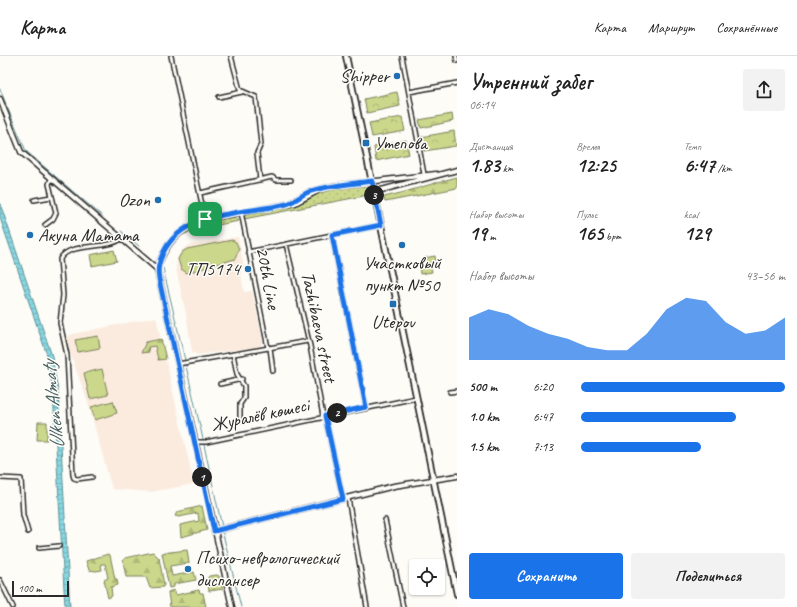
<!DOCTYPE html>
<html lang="ru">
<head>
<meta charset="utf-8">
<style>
  :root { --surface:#fff; --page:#f2f2f2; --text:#222; --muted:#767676; --line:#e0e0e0; --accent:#1a73e8 }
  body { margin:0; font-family:Caveat,sans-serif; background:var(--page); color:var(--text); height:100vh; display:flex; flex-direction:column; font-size:15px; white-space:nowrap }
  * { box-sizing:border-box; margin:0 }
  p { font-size:13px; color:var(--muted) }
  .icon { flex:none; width:22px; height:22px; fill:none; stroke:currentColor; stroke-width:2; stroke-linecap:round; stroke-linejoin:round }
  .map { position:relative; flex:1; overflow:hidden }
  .details { display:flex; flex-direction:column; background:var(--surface); width:340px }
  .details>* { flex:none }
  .controls { position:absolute; left:409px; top:503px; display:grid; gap:8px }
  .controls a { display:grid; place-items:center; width:36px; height:36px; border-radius:4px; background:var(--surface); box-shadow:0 1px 3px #0004; font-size:20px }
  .scale { position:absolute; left:12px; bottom:10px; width:57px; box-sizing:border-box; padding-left:4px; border:2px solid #2b2b2b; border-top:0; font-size:11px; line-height:14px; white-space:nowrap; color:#2b2b2b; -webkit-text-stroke:3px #fdfcf7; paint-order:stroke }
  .pin { position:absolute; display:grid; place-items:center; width:34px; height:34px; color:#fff; margin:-17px; border-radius:8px; box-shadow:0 2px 6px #0006 }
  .km { position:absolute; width:20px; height:20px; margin:-10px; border-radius:50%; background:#222; color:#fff; font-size:11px; line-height:20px; text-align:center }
  .round { display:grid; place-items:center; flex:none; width:42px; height:42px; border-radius:4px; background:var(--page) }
  .summary { display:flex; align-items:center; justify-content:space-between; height:68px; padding:0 12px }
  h1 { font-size:22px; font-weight:700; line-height:30px }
  .stats { display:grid; grid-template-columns:repeat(3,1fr); gap:6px; height:68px; padding:4px 12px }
  .stats div { display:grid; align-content:center }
  .stats b { font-size:20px; font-weight:700 }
  .stats small { font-size:11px; font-weight:400 }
  .stats p { font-size:11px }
  .chart { height:112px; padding:8px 12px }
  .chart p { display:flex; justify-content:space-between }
  .chart svg { width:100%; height:72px; margin-top:4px; fill:var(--accent); opacity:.7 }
  .primary-button { display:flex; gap:8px; margin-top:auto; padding:8px 12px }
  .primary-button a { flex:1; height:46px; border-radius:4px; background:var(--accent); color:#fff; font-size:16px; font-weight:700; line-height:46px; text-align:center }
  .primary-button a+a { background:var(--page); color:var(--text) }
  ul { padding:0 12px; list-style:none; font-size:13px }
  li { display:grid; grid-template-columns:64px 48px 1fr; align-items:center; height:30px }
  li i { height:10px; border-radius:5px; background:var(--accent) }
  header { display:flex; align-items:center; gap:24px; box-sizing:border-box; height:56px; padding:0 20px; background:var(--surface); border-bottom:1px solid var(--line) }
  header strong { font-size:19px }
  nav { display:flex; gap:22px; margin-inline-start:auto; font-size:14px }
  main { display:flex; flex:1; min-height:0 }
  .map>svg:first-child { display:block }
  .built { fill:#fbebde }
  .grass { fill:url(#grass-dots); stroke:#7b815b }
  .forest { fill:url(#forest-firs); stroke:#7b815b }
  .park { fill:url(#park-crowns); stroke:#7b815b }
  .pitch { fill:#cbd78b; stroke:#7b815b }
  .water { fill:url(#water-rules); stroke:#629298 }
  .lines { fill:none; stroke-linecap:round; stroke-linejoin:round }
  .stream { stroke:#629298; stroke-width:1 }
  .minor-casing { stroke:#2b2b2b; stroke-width:6 }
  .tertiary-casing { stroke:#2b2b2b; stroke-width:7 }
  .secondary-casing { stroke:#2b2b2b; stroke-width:8 }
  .minor { stroke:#fdfcf7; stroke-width:3 }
  .tertiary { stroke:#fdfcf7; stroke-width:4 }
  .secondary { stroke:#fdfcf7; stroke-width:4.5 }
  .route-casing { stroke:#fff; stroke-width:8 }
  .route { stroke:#1a73e8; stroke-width:5 }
  .poi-dot { fill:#1f6fb2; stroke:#fdfcf7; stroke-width:1.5 }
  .labels { text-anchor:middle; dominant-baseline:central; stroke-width:3; stroke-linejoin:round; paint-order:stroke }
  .poi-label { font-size:19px; fill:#2b2b2b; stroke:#fdfcf7; text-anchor:end }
  .street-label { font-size:19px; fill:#2b2b2b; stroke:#fdfcf7 }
  .water-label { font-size:20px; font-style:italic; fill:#475f62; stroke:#fdfcf7 }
</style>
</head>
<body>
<header>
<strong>Карта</strong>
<nav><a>Карта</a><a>Маршрут</a><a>Сохранённые</a></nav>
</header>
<main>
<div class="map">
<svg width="457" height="551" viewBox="0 0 457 551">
  <defs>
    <pattern id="grass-dots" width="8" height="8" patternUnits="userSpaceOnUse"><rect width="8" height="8" fill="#cbd78b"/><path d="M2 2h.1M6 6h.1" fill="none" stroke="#aeb978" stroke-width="1.8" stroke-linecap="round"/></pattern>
    <pattern id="forest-firs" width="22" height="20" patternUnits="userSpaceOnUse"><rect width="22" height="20" fill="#cbd78b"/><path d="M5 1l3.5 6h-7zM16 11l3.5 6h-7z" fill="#aeb978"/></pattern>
    <pattern id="park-crowns" width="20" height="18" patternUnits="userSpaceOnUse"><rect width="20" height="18" fill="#cbd78b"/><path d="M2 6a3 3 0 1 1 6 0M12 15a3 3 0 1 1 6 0" fill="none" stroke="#aeb978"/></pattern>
    <pattern id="water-rules" width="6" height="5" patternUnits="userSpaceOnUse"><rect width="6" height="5" fill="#87d7e1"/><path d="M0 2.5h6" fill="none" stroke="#75b9c1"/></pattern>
  </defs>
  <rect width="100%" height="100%" fill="#fdfcf7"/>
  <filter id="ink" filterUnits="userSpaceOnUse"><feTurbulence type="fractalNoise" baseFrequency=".025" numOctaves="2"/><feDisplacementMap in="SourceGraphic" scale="8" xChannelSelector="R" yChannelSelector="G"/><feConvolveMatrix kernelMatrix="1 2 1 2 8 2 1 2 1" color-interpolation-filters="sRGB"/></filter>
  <g filter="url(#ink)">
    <path class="built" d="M 238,181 L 244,211 L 240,212 L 244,236 L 252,235 L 263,285 L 260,291 L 197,299 L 192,295 L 186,258 L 176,213 L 177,202 L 183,193 L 189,189 Z
      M 156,261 L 194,428 L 151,436 L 112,433 L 88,347 L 65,283 L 72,278 Z"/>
    <path class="grass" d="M 357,129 L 369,131 L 369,139 L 244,163 L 243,162 L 247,158 L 304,146 L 325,134 Z
      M 235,161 L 239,165 L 197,173 L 180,180 L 203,166 Z"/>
    <path class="forest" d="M 457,121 L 457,132 L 385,146 L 384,141 C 409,136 432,127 457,121 Z
      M 161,283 L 166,303 L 158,304 L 155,290 L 148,291 L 149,296 L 141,297 L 146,286 Z
      M 202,450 L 207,474 L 181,481 L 180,469 L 199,465 L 198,457 L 179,461 L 175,460 L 177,456 Z
      M 187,494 L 189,507 L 170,510 L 172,520 L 194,516 L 196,524 L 174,528 L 174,531 L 169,532 L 162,497 Z
      M 153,496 L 159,502 L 164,529 L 163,531 L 150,532 L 146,521 L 126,521 L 123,505 L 125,502 Z
      M 108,498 L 110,499 L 115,523 L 117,523 L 118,529 L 111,531 L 112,540 L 108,542 L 104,524 L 108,522 L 105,508 L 101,508 L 102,514 L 96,515 L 89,514 L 86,505 Z
      M 217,519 L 219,520 L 223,533 L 209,535 L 207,523 L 209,520 Z
      M 174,534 L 176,539 L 199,534 L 200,537 L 203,537 L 206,551 L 170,551 L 168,536 Z"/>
    <path class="park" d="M 397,36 L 400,50 L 367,57 L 364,43 Z
      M 452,58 L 453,65 L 421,72 L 419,64 Z
      M 402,61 L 405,75 L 372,81 L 369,67 Z
      M 454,75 L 456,90 L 424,95 L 421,81 Z
      M 406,84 L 409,98 L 376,105 L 374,91 Z
      M 435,200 L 436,206 L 430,207 L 432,216 L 420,218 L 419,209 L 425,208 L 424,202 Z"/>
    <path class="pitch" d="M 232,184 L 236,186 L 239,193 L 235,203 L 187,217 L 181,213 L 178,203 L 182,196 L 187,193 Z
      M 114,194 L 117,205 L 92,210 L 90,199 Z
      M 98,280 L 100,292 L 78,296 L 75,284 Z
      M 102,313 L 108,339 L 90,343 L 84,317 Z
      M 113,345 L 117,357 L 95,364 L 91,351 Z
      M 38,366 L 47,366 L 47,384 L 37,384 Z"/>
    <path class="water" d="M 0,147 L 52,300 L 58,335 L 70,551 L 65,551 L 53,336 L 47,299 L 0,162 Z"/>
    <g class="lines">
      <path class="stream" d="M 0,33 L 6,48
        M 8,53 L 26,95 L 77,139
        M 82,143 L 101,159
        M 121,175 L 139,190
        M 163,212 L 185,304
        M 186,310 L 203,383
        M 204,389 L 222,471
        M 222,474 L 241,551"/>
      <g class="minor-casing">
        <path id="minor" d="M 171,0 L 205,163
          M 231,0 L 240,34 L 256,41 L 261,88 L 257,97 L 260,124
          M 402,0 L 424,118
          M 456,0 L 457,5
          M 409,36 L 457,27
          M 219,41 L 242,36
          M 200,137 L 272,121 L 276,124 L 291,124
          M 34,144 L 51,141
          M 241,156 L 268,292
          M 45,169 L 53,163 L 56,157 L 49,128 L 51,123
          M 332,179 L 366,351
          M 286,188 L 310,290 L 323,360
          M 248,196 L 381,169
          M 270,292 L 273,315
          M 233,298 L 237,318 L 244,330 L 244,342 L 240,348 L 240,364
          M 178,308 L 308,285
          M 220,328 L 242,323
          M 450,336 L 457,335
          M 325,360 L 343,443
          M 195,386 L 206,386 L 416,342
          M 92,421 L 77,423 L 74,422 L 73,419 L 67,299 L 60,267 L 63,239 L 60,203 C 70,185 108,195 122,182
          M 0,422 L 21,423 L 23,459 L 28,476
          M 348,442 L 367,551
          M 385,464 L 403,551
          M 39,492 L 59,490
          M 0,524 L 13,551"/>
      </g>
      <g class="tertiary-casing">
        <path id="tertiary" d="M 0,43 L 21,96 L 157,213 L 232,551
          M 374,136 L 457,114
          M 292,146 L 309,136 L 334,130 L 436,118
          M 157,213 C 166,186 178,174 205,163 L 295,147 L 321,133
          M 214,475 L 394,430 L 457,420"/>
      </g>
      <g class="secondary-casing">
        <path id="secondary" d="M 346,0 L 457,538"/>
      </g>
      <use href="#minor" class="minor"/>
      <use href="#tertiary" class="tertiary"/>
      <use href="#secondary" class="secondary"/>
    </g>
  </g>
  <g class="lines" filter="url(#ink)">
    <g class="route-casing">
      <path id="route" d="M 372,125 L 381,169 L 332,179 L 366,351 L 325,360 L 343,443 L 214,475 L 159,223 C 157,213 159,206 163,197 C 184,153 247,158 287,148 C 296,145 302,138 311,135 C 331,129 352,128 372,125 Z"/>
    </g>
    <use href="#route" class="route"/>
  </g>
  <g class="poi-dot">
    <circle cx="397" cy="20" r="4"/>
    <rect x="362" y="83" width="8" height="8" rx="2"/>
    <circle cx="158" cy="144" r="4"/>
    <circle cx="30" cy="179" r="4"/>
    <circle cx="402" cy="189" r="4"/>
    <circle cx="248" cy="213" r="4"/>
    <rect x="389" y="244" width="8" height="8" rx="2"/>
    <circle cx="188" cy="513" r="4"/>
  </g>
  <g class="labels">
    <g class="poi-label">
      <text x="389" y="20">Shipper</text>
      <text x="374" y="87" text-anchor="start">Утепова</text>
      <text x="150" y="144">Ozon</text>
      <text x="38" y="179" text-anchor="start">Акуна Матата</text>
      <text x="402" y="207" text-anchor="middle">Участковый<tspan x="402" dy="22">пункт №50</tspan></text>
      <text x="240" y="213">ТП5174</text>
      <text x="393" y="266" text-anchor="middle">Utepov</text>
      <text x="196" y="502" text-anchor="start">Психо-неврологический<tspan x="196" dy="22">диспансер</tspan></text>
    </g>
    <g class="street-label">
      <text transform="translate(268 222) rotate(79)">20th Line</text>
      <text transform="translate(319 271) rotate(78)">Tazhibaeva street</text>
      <text transform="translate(260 359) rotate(-12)">Журалёв көшесі</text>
    </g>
    <g class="water-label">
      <text transform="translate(53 349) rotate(-96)">Ulken Almaty</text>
    </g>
  </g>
</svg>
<div class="controls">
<a><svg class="icon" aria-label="locate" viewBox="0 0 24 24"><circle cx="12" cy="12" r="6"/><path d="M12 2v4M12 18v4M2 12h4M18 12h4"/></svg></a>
</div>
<div class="scale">100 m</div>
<div class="pin" style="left:205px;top:163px;background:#1e9e55"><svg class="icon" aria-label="arrive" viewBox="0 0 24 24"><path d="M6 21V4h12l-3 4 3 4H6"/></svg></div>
<b class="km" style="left:202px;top:421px">1</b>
<b class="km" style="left:337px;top:357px">2</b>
<b class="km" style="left:374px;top:139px">3</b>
</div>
<section class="details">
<div class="summary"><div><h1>Утренний забег</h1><p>06:14</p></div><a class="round"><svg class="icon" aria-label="share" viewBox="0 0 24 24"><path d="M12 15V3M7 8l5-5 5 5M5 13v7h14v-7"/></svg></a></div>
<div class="stats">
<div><p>Дистанция</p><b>1.83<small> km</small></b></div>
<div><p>Время</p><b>12:25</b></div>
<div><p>Темп</p><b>6:47<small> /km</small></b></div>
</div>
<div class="stats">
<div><p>Набор высоты</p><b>19<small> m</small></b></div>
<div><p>Пульс</p><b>165<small> bpm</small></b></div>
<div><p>kcal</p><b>129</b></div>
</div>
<div class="chart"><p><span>Набор высоты</span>43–56 m</p>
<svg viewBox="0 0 160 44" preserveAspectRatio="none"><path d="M0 44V18L10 13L20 16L30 23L40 28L50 31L60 36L70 38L80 38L90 28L100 13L110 6L120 8L130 21L140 28L150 26L160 18V44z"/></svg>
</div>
<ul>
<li><b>500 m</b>6:20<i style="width:100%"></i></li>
<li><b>1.0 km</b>6:47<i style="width:76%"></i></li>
<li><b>1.5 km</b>7:13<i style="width:59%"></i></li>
</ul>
<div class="primary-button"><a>Сохранить</a><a>Поделиться</a></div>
</section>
</main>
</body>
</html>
